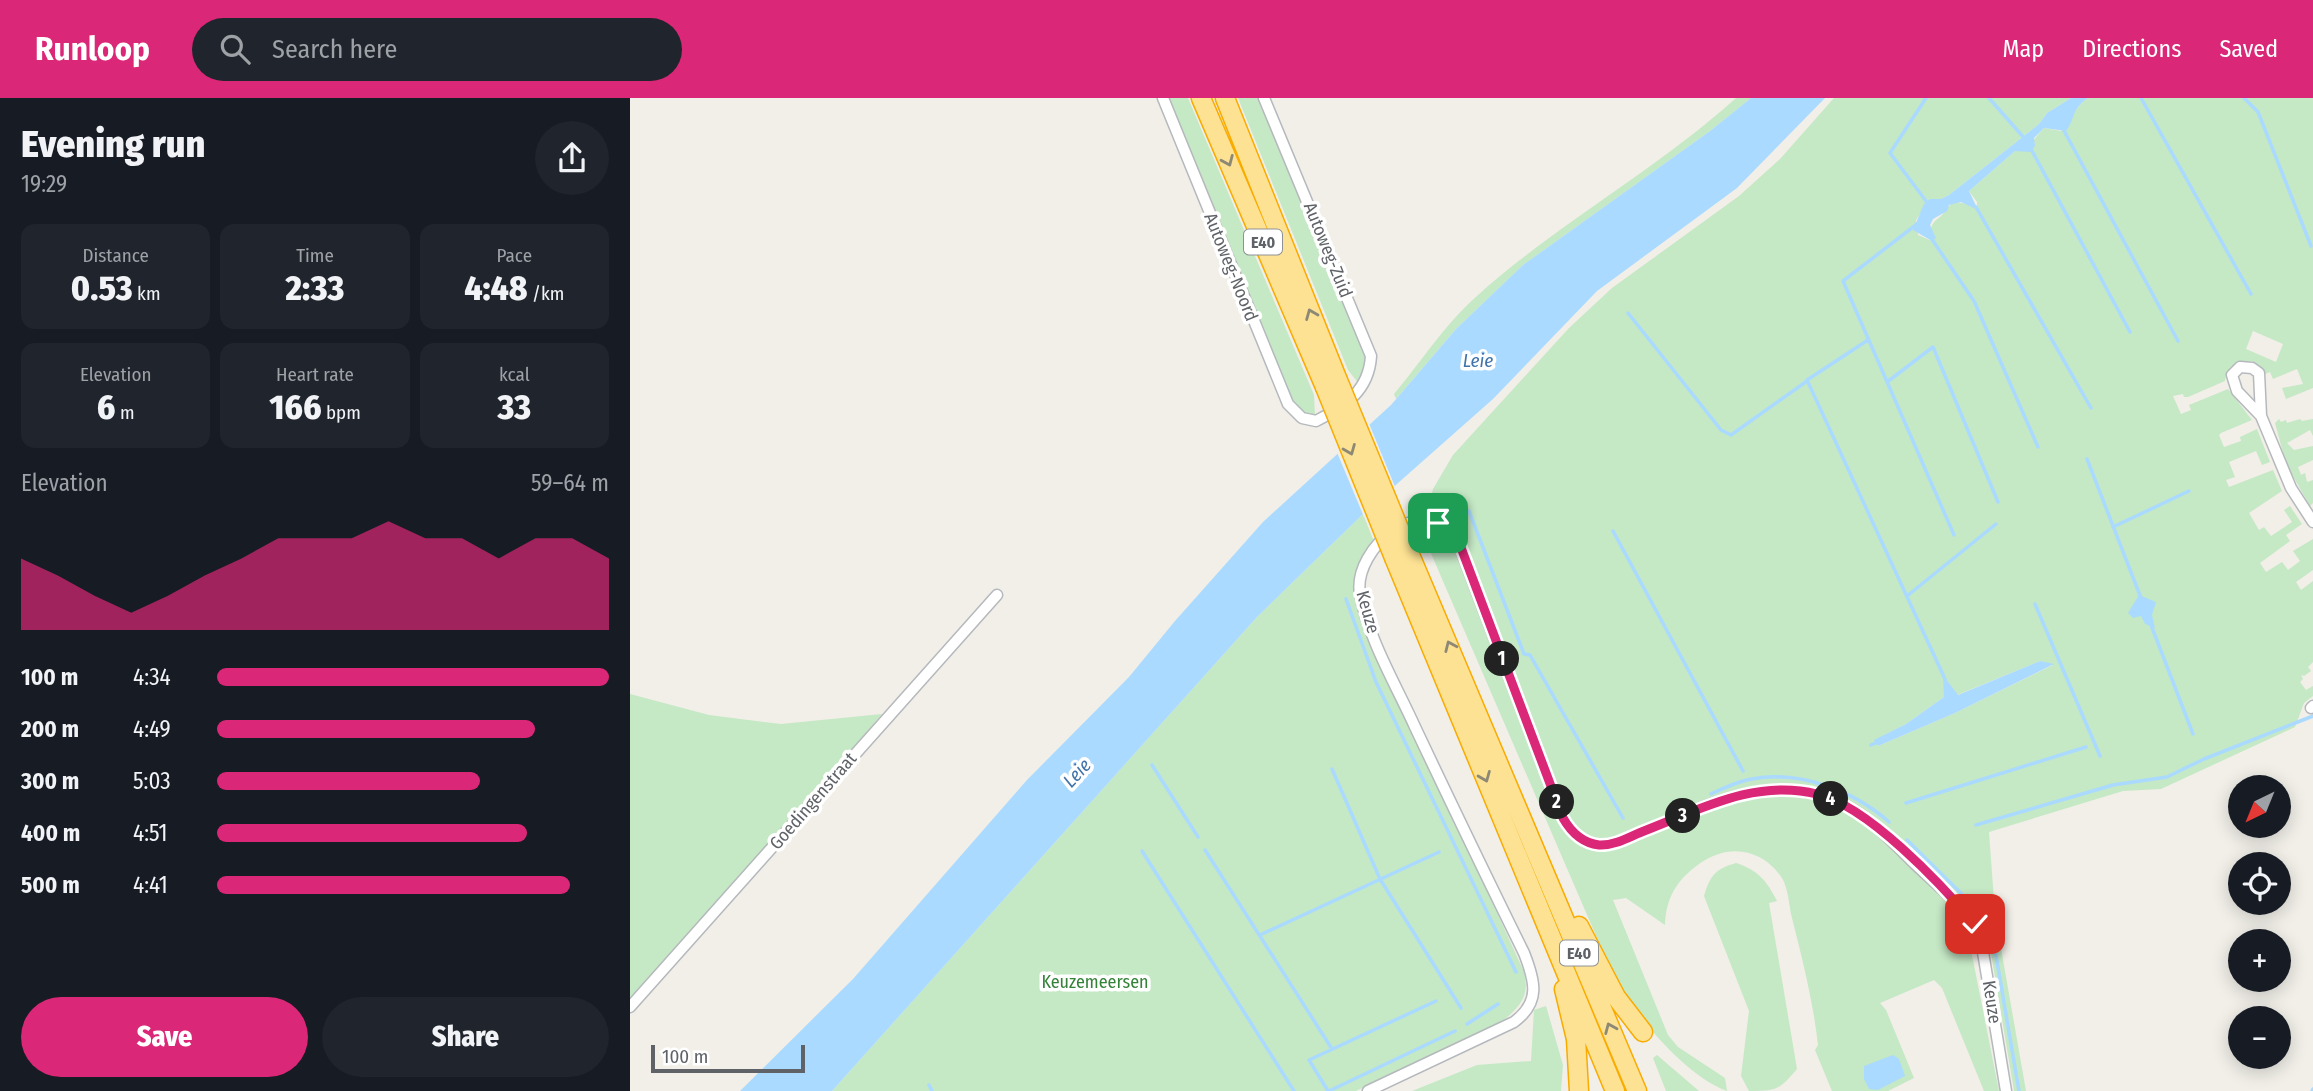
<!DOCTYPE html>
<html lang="en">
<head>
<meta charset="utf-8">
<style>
  :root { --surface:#171b24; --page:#20242c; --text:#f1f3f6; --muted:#9ea1a6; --accent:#db2777 }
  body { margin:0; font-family:"Fira Sans Condensed",sans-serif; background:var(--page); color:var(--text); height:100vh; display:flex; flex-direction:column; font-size:26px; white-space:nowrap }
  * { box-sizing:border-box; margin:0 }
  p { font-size:23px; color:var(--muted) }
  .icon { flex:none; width:38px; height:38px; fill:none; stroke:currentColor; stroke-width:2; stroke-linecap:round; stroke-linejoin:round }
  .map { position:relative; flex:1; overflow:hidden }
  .details { display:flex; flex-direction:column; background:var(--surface); width:630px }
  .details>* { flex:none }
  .needle { width:46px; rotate:223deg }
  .fabs { position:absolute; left:1598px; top:677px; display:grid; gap:14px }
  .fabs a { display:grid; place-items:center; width:63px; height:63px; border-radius:50%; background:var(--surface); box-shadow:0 4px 18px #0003; font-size:35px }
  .scale { position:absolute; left:21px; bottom:18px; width:154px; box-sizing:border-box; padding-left:7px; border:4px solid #5f6368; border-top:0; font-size:19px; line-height:24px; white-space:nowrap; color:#5f6368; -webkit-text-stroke:5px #fff; paint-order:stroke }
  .pin { position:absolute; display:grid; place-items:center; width:60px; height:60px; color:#fff; margin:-30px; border-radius:14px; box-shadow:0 4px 10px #0006 }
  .km { position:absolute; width:35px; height:35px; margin:-18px; border-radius:50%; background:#222; color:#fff; font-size:19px; line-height:35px; text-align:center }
  .round { display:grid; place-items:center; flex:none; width:74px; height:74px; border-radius:37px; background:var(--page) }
  .summary { display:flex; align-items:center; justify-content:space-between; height:119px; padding:0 21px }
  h1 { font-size:38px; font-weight:800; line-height:52px }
  .metrics { display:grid; grid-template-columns:repeat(3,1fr); gap:10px; height:119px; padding:7px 21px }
  .metrics div { display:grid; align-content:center; border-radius:14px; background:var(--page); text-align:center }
  .metrics b { font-size:35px; font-weight:800 }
  .metrics small { font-size:19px; font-weight:400 }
  .metrics p { font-size:19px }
  .chart { height:196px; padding:14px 21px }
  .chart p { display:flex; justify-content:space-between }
  .chart svg { width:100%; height:126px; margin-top:7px; fill:var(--accent); opacity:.7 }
  .primary-button { display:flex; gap:14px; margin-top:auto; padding:14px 21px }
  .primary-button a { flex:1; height:80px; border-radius:42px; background:var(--accent); color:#fff; font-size:28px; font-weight:800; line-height:80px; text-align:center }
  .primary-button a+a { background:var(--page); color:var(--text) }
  ul { padding:0 21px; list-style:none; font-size:23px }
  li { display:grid; grid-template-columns:112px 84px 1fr; align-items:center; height:52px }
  li i { height:18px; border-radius:9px; background:var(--accent) }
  header { display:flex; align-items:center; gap:42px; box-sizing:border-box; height:98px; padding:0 35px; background:var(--accent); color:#fff }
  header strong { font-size:33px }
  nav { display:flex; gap:38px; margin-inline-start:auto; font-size:24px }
  .search { width:490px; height:63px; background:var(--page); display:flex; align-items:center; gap:18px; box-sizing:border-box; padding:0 24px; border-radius:38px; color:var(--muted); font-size:26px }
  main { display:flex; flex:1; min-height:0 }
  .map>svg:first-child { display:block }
  .green { fill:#c5e8c5; fill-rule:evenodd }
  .water { fill:#aadaff }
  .pier { fill:#f1efe8 }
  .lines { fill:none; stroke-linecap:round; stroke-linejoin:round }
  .stream { stroke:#aadaff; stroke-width:3.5 }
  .minor-casing { stroke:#b5b8bc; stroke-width:13 }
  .motorway-casing { stroke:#f9ab00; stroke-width:21 }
  .minor { stroke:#fff; stroke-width:10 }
  .motorway { stroke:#fde293; stroke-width:18 }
  .motorway-bridge-casing { stroke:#f9ab00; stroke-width:21; stroke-linecap:butt }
  .motorway-bridge { stroke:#fde293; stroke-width:18 }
  .oneway { stroke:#8e8975 }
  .route-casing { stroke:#fff; stroke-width:14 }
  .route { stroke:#db2777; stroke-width:9 }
  .labels { text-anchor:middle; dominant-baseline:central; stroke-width:7; stroke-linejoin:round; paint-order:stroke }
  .shield { fill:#fff; stroke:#8f9295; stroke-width:2 }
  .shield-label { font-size:16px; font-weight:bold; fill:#5f6368 }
  .street-label { font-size:18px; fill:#5f6368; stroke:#fff }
  .park-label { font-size:18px; fill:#348238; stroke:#fff }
  .water-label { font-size:19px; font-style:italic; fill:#4174aa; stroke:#fff }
</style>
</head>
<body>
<header>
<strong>Runloop</strong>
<div class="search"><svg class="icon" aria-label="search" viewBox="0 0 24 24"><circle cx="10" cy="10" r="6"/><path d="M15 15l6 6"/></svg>Search here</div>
<nav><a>Map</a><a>Directions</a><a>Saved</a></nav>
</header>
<main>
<section class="details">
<div class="summary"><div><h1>Evening run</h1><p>19:29</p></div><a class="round"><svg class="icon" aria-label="share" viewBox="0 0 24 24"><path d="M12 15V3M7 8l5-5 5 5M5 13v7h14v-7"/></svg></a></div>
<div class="metrics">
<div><p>Distance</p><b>0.53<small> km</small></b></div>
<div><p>Time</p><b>2:33</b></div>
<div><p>Pace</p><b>4:48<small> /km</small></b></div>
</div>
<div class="metrics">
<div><p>Elevation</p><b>6<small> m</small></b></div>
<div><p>Heart rate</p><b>166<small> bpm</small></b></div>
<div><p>kcal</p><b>33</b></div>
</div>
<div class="chart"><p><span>Elevation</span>59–64 m</p>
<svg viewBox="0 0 160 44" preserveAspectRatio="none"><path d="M0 44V19L10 25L20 32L30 38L40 32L50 25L60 19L70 12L80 12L90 12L100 6L110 12L120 12L130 19L140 12L150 12L160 19V44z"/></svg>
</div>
<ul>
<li><b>100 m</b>4:34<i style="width:100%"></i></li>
<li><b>200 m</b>4:49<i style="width:81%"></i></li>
<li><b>300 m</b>5:03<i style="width:67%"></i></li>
<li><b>400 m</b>4:51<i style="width:79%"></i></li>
<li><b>500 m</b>4:41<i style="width:90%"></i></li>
</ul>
<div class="primary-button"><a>Save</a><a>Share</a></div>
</section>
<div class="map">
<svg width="1683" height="993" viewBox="0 0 1683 993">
  <rect width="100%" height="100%" fill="#f1efe8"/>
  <path class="green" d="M 538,0 L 558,0 L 684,297 L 685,318 L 674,316 L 662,303 Z
    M 608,0 L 629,0 L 737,258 L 735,275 L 729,286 L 718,272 Z
    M 1106,0 L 1121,0 L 1080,33 L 893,167 L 826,231 L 766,301 L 764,296 C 792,263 814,227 847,198 C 928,125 1025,73 1106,0 Z
    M 1204,0 L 1441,0 L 1417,15 L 1409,26 L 1319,97 L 1311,101 L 1300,101 L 1286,122 L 1288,137 L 1302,143 C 1300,128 1300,127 1311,118 C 1316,113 1317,108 1324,104 L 1340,106 L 1347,111 L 1347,104 L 1339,93 L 1385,53 C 1400,51 1405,39 1414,30 L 1431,33 C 1441,21 1445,9 1458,0 L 1683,0 L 1683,290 L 1656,301 L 1652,290 L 1673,286 L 1667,271 L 1643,281 L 1640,274 L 1635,276 L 1622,263 C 1608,264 1597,267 1595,283 L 1558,299 L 1554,299 L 1553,296 L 1543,298 L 1551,316 L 1561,312 L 1559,307 L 1598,291 L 1622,322 L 1591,335 L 1589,337 L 1594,349 L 1611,343 L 1610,339 L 1627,331 L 1640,364 L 1632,367 L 1626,353 L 1599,364 L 1605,379 L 1596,382 L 1599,389 L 1643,372 L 1652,393 L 1619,415 L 1629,432 L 1634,429 L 1641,438 L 1662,424 L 1654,412 L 1660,408 L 1672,426 L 1656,437 L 1660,443 L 1630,465 L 1636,474 L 1652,464 L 1658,472 L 1670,463 L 1663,453 L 1683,441 L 1683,472 L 1666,484 L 1671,492 L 1683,483 L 1683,564 L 1678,569 L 1681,573 L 1674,578 L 1671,577 L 1673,581 L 1670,584 L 1676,592 L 1683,588 L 1683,598 L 1674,605 L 1665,629 L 1531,691 L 1493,693 L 1359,734 L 1365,816 L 1396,993 L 1384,993 L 1361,855 L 1353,829 L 1346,818 L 1339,829 L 1339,842 L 1369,993 L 1354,993 L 1312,890 L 1304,882 L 1250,905 L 1256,912 L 1284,980 L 1258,993 L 1202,993 L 1185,952 L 1188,947 C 1183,902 1172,860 1161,816 C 1159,806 1158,790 1152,780 C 1132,750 1098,745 1069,766 C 1047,782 1036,799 1035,827 L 996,800 L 983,802 L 1038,937 L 1048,949 L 1095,980 L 1097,993 C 1055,977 1016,927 989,891 L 800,453 L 814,416 L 799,405 L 803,391 L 823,357 L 939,230 L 982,190 L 1109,98 L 1150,61 ZM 1623,233 L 1653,246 L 1646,264 L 1616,251 ZM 1410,563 L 1423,567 L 1325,615 L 1248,648 L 1245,642 L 1276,626 L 1314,599 L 1314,578 L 1327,597 Z
    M 1649,321 L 1651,324 L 1656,322 L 1657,325 L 1670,321 L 1672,323 L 1683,321 L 1683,338 L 1680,332 L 1657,345 L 1664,352 L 1683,348 L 1683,362 L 1668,369 L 1671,377 L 1675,375 L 1677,384 L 1683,382 L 1683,405 L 1680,408 L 1656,366 L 1645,325 Z
    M 733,416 L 745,446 L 728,468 L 726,494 L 803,674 L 894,874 C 901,900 887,911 869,926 L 726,993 L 202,993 L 627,519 Z
    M 0,596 L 79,617 L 151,626 L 252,616 L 139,750 L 0,906 Z
    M 1106,765 C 1128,772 1137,783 1147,803 L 1139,805 L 1167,971 C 1149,992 1147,993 1119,993 L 1111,978 L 1119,913 L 1074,798 C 1080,778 1085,771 1106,765 Z
    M 916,908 L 933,967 L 931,993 L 782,993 L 847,967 L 901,963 L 904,912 Z
    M 1027,957 L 1069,993 L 1036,993 L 1023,960 Z"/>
  <path class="water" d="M 1121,0 L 1195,0 L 1107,90 L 967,193 L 863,301 L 733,416 L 627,519 L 202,993 L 110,993 L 223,881 L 397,682 L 499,579 L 545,523 L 633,424 L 761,307 L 826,231 L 893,167 L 1080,33 Z
    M 1441,0 L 1458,0 C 1440,13 1446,20 1436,33 L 1414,30 L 1404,40 L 1405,48 L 1400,54 L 1385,53 L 1339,93 L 1348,112 L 1331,104 L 1319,107 L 1317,113 L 1303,121 L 1300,127 L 1306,140 L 1302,143 L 1283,132 L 1294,106 L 1300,101 L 1311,101 L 1319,97 L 1409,26 L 1417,15 Z
    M 1509,497 L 1526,504 L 1522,517 L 1525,530 L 1515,526 L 1511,518 L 1503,520 L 1498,515 Z
    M 1410,563 L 1424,566 L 1325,615 L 1248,648 L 1244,642 L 1276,626 L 1314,599 L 1313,577 L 1328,597 Z
    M 1263,957 L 1269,961 L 1275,978 L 1248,992 L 1239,991 L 1234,981 L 1234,968 Z"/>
  <path class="pier" d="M 738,323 L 766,391 L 734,419 L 706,352 Z"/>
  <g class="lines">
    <path class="stream" d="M 1296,0 L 1260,55 L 1299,107
      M 1359,0 L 1395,41
      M 1511,0 L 1621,196
      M 1614,0 L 1628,14 L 1681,148
      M 1432,29 L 1548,243
      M 1401,51 L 1500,234
      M 1346,109 L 1461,310
      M 1287,126 L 1213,183 L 1324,437
      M 1301,140 L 1344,203 L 1408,349
      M 998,215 L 1091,332 L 1101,337 L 1177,283
      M 1238,242 L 1177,282 L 1315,581
      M 1257,284 L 1303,249 L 1368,404
      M 1457,361 L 1511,500
      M 839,413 L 894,556 L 900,557 L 993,720
      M 1483,429 L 1559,393
      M 983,433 L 1113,673
      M 1277,498 L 1366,426
      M 716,501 L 746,584 L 886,874
      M 1405,506 L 1470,658
      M 1521,527 L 1563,636
      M 1241,647 L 1250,643
      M 522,667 L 568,739
      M 702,671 L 750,781 L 831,910
      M 1081,696 C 1094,690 1108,683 1122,681 C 1170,672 1224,693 1259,724
      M 1276,705 L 1456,649
      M 1346,727 L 1483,687 L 1537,679 L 1574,661 L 1683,618
      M 1277,742 L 1349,813 L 1362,834 L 1389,993
      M 575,752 L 702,951
      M 512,753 L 664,993
      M 630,837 L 809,754
      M 837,926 L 868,906
      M 299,987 L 302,993
      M 698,993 L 679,962 L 806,903
      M 699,993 L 825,933
      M 1682,993 L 1683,991"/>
    <g class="minor-casing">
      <path id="minor" d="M 533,0 L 658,306 L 672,320 L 686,323 C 716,308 739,292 741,258 L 634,0
        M 1631,318 L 1607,293 L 1602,277 L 1610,269 L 1622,270 L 1629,275 L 1631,318 L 1661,390 L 1683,424
        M 1681,610 L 1683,608
        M 0,909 L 367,497
        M 738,993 L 884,924 C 911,904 905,883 894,855 C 857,780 821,705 785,629 C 766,587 739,542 730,496 C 722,450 797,387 829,447 L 933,720 C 941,734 952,745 969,747 C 984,748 1001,738 1014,733 C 1071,710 1125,681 1187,696 C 1227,705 1257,738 1285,766 C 1307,787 1335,809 1350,836 L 1376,993"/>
    </g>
    <g class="motorway-casing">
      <path id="motorway" d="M 571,0 L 695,289
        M 595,0 L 707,280
        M 778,452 L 1007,993
        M 765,462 L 985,993
        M 949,828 L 986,899 L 1013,934
        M 934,891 L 946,941 L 949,993"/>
    </g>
    <use href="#minor" class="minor"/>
    <use href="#motorway" class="motorway"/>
    <g class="motorway-bridge-casing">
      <path id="motorway-bridge" d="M 707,280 L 778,452
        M 695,289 L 765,462"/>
    </g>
    <use href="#motorway-bridge" class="motorway-bridge"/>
  </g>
  <defs><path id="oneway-chevron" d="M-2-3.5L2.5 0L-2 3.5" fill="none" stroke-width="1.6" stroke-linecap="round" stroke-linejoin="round" transform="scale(1.75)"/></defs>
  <g class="oneway">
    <use href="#oneway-chevron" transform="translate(598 63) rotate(67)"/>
    <use href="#oneway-chevron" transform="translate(681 216) rotate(-112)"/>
    <use href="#oneway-chevron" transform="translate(720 352) rotate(68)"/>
    <use href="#oneway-chevron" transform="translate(820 548) rotate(-114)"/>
    <use href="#oneway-chevron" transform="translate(855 679) rotate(68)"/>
    <use href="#oneway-chevron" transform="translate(980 930) rotate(-113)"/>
  </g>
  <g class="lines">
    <g class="route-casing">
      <path id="route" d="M 808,425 L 816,428 L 830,447 L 933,720 C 941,734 952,745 969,747 C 985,748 1001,738 1014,733 C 1071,711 1125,681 1187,696 C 1238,708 1311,786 1345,826"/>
    </g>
    <use href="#route" class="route"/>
  </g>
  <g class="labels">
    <g class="shield">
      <rect x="614" y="131.5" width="38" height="25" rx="5"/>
      <rect x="930" y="842.5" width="38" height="25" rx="5"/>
    </g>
    <g class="shield-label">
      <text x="633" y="144">E40</text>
      <text x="949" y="855">E40</text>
    </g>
    <g class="street-label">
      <text transform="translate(698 152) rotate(68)">Autoweg-Zuid</text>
      <text transform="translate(601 169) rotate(68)">Autoweg-Noord</text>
      <text transform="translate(738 514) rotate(74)">Keuze</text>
      <text transform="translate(183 703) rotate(-49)">Goedingenstraat</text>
      <text transform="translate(1362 904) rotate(81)">Keuze</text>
    </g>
    <g class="park-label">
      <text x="465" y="884">Keuzemeersen</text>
    </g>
    <g class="water-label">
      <text x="848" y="262">Leie</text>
      <text transform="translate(447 675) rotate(-47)">Leie</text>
    </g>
  </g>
</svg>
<div class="fabs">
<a><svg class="needle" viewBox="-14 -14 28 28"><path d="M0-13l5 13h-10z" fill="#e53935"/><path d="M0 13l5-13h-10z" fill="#9ea1a6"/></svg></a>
<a><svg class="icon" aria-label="locate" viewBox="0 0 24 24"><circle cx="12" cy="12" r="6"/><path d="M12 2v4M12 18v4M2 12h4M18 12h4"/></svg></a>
<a>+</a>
<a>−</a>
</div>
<div class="scale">100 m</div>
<div class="pin" style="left:808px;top:425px;background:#1e9e55"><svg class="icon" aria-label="arrive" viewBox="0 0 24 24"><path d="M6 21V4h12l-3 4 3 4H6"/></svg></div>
<div class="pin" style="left:1345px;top:826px;background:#d93025"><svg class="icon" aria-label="check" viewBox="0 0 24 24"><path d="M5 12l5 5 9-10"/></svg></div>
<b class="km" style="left:872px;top:561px">1</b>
<b class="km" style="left:927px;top:704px">2</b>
<b class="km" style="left:1053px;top:718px">3</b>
<b class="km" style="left:1201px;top:701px">4</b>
</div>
</main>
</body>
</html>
